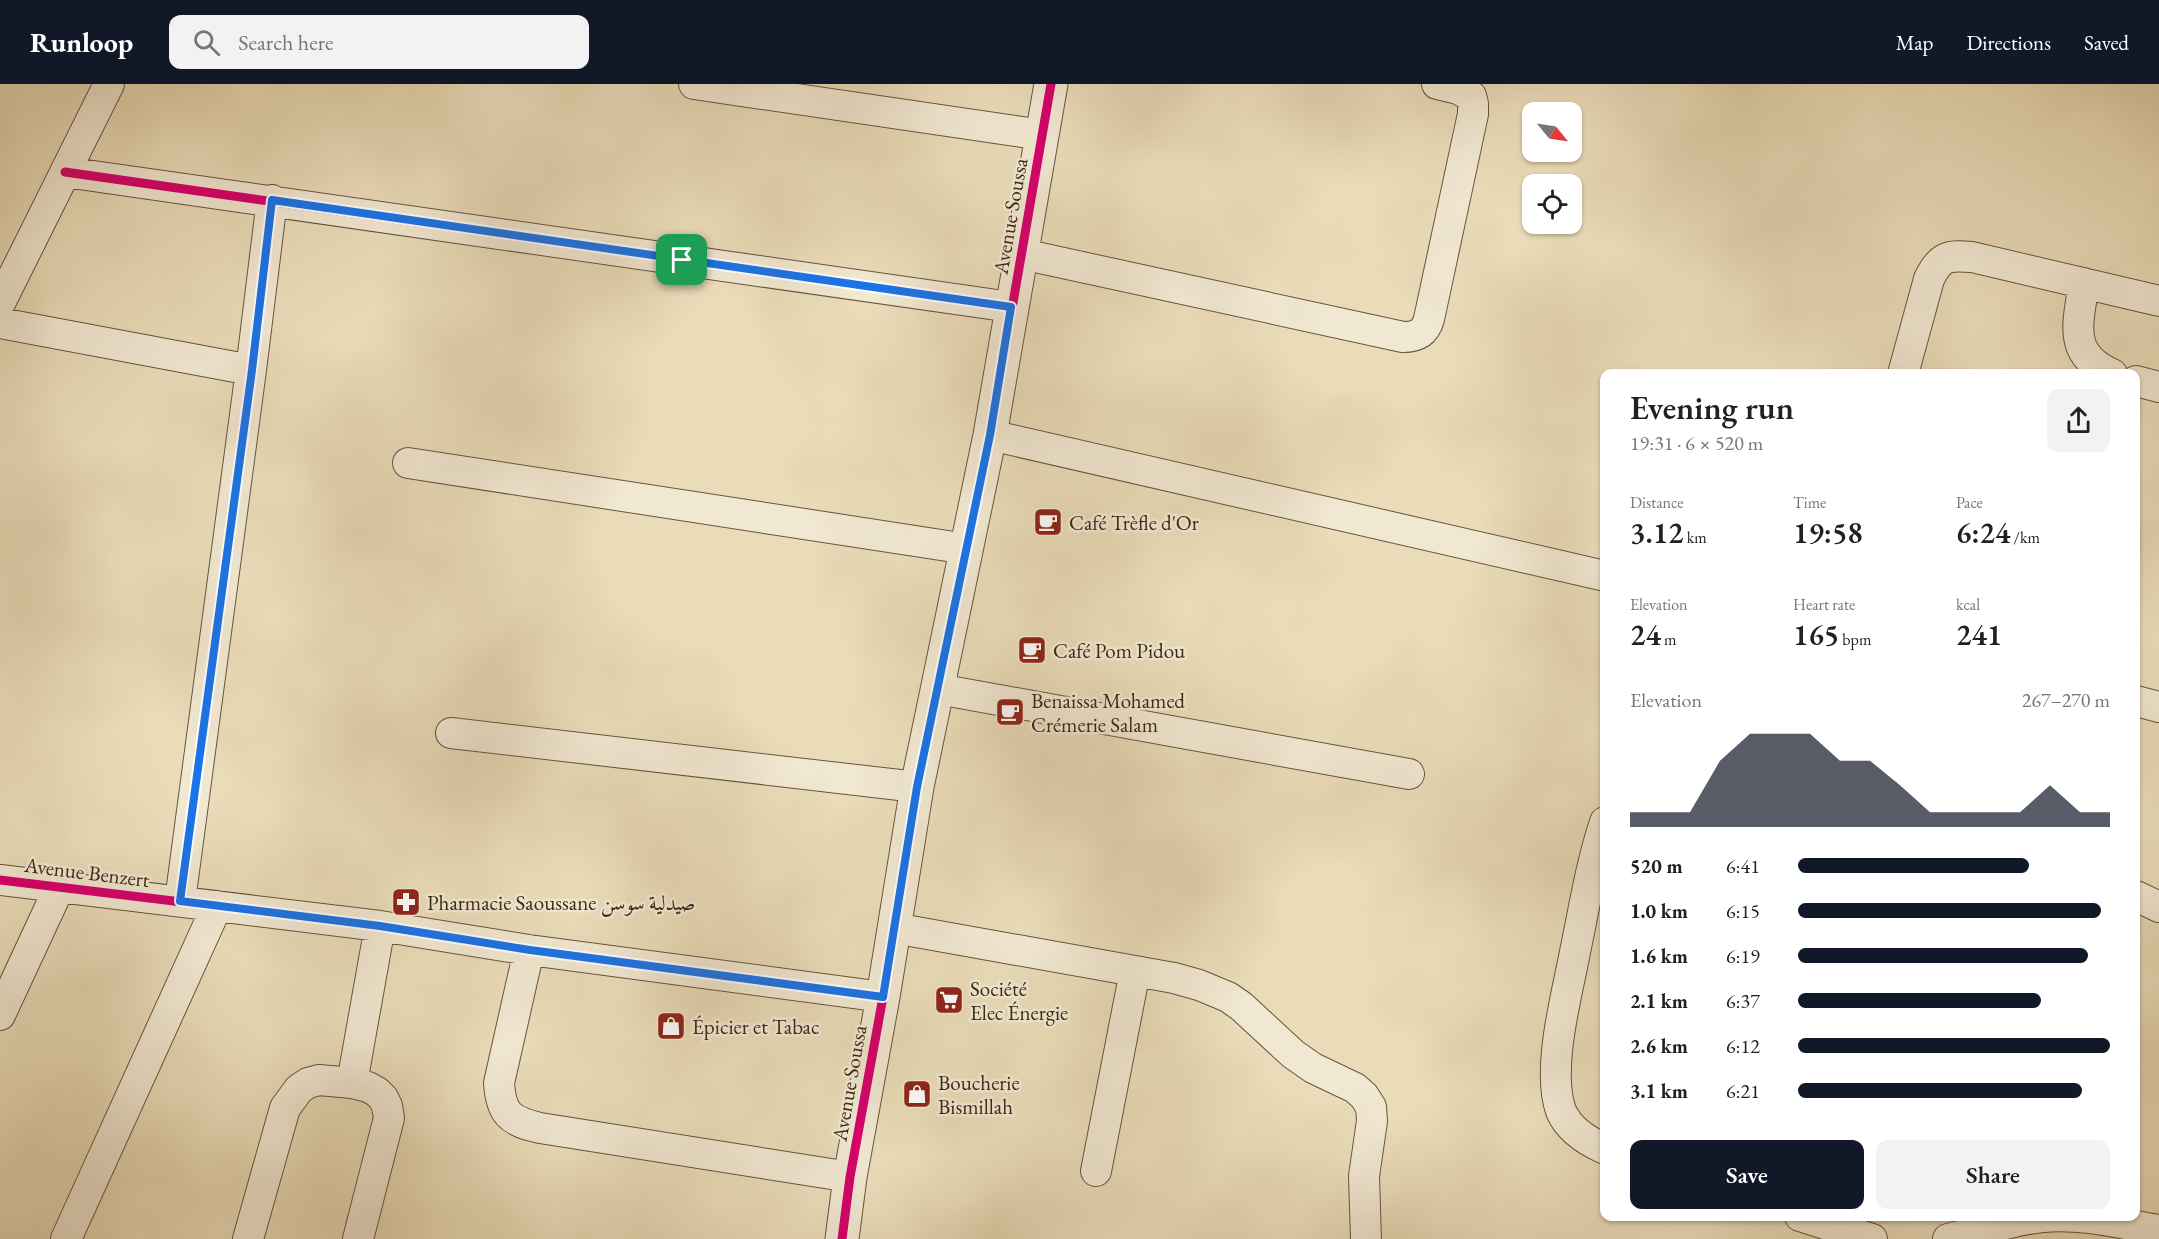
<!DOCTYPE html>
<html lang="en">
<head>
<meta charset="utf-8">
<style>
  :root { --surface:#fff; --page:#f2f2f2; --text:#202124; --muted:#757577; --accent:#111827 }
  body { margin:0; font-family:"EB Garamond",Amiri,serif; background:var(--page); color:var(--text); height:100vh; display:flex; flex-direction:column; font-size:22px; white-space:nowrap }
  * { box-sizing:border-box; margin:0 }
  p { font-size:20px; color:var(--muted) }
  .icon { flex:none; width:33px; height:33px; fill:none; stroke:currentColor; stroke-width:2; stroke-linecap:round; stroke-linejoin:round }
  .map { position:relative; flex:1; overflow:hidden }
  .drawer { position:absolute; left:1600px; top:285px; width:540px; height:852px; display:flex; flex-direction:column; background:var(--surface); border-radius:12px; box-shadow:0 2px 4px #0004 }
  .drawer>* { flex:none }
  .needle { width:39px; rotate:120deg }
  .tools { position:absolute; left:1522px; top:18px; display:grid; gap:12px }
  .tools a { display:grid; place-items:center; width:60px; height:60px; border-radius:12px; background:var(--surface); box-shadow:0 2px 4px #0004; font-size:30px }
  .pin { position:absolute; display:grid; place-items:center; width:51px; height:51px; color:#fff; margin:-26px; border-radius:12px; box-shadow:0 3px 9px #0006 }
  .round { display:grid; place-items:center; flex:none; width:63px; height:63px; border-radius:12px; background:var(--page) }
  .headline { display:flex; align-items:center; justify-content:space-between; height:102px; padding:0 30px }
  h1 { font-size:33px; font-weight:600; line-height:45px }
  .metrics { display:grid; grid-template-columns:repeat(3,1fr); gap:9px; height:102px; padding:6px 30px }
  .metrics div { display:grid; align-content:center }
  .metrics b { font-size:30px; font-weight:600 }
  .metrics small { font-size:16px; font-weight:400 }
  .metrics p { font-size:16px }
  .chart { height:168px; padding:12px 30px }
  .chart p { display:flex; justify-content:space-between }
  .chart svg { width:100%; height:108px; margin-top:6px; fill:var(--accent); opacity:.7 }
  .button { display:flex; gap:12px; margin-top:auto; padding:12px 30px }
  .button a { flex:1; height:69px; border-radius:12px; background:var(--accent); color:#fff; font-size:24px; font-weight:600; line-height:69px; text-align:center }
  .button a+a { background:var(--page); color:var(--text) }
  ul { padding:0 30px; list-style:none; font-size:20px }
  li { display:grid; grid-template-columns:96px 72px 1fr; align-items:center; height:45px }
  li i { height:15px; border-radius:8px; background:var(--accent) }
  header { display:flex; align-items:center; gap:36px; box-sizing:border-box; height:84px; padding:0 30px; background:var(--accent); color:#fff }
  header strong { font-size:28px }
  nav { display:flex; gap:33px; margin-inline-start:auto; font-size:21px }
  .search { width:420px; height:54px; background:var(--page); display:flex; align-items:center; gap:15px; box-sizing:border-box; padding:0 21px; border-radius:12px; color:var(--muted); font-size:22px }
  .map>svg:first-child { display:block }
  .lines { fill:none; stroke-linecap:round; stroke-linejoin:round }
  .minor-casing { stroke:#65553c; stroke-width:32 }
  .tertiary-casing { stroke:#65553c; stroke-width:35 }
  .minor { stroke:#f1e8d2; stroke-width:30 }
  .tertiary { stroke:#f1e8d2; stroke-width:33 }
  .cycleway-casing { stroke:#f1e8d2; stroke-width:13 }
  .cycleway { stroke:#d6006c; stroke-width:9 }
  .route-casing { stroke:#fff; stroke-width:12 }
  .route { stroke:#1a73e8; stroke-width:8 }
  .labels { text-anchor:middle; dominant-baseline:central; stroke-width:5; stroke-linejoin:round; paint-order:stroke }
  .street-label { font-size:21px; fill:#392813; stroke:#f1e8d2 }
  .poi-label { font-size:21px; fill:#392813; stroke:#f1e8d2; text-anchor:start }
</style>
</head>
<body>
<header>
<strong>Runloop</strong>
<div class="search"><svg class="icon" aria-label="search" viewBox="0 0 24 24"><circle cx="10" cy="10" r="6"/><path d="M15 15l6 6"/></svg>Search here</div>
<nav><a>Map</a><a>Directions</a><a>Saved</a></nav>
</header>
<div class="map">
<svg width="2159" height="1155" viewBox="0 0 2159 1155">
  <rect width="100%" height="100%" fill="#eadcb9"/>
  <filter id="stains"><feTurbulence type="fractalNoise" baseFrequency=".00333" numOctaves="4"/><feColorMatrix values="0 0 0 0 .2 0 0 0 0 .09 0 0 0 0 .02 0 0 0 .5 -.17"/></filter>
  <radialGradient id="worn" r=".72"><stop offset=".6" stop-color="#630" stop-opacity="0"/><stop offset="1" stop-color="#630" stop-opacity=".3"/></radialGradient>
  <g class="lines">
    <g class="minor-casing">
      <path id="minor" d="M 694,0 L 1043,51
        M 65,88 L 1011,223
        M 1022,170 L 1403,253 C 1417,253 1425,249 1429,235 L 1473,30 L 1473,20 L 1471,12 L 1458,5 L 1437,0
        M 2084,199 C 2078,240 2067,270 2112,290
        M 0,219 L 109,0
        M 0,239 L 251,286
        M 1903,290 L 1929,195 C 1940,172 1948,171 1972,173 L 2159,217
        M 2136,297 L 2159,303
        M 990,351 L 1605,492
        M 408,379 L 967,465
        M 938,605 L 1409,690
        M 2136,617 L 2159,623
        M 451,649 L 917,703
        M 1605,738 C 1591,780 1584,825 1575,868 C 1567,911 1546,985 1561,1027 C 1569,1046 1587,1057 1605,1065
        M 0,796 L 380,842 L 529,866 L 883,913
        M 2136,812 L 2159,823
        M 180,817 L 251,286 L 272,116
        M 894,844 L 1174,894 L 1199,901 L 1228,913 L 1241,922 L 1293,970 L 1313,984 L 1355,1004 L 1364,1012 L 1371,1023 L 1372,1037 L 1364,1092 L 1366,1155
        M 529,866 L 499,999 C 501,1030 510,1037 540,1044 L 850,1093
        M 0,931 L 59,804
        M 352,999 L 380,842
        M 1096,1087 L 1135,887
        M 1800,1132 L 1872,1155
        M 66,1155 L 217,822
        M 248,1155 L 285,1024 L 299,1005 L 308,999 L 319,996 L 352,999 L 368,1003 L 377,1008 L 383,1014 L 387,1022 L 389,1034 L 358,1155
        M 1948,1155 C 1979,1148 2011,1136 2043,1133 C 2081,1129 2122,1140 2159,1146"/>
    </g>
    <g class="tertiary-casing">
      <path id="tertiary" d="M 842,1155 L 850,1093 L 883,913 L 917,703 L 990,351 L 1051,0"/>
    </g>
    <use href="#minor" class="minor"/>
    <use href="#tertiary" class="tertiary"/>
    <g class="cycleway-casing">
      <path id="cycleway" d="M 65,88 L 1011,223
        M 0,796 L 380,842 L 529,866 L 883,913
        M 842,1155 L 850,1093 L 883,913 L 917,703 L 990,351 L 1051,0"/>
    </g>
    <use href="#cycleway" class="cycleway"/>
  </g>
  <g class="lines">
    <g class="route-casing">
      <path id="route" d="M 272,116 L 1011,223 L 990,351 L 917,703 L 883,913 L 530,866 L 380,842 L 180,817 L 252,286 Z"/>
    </g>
    <use href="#route" class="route"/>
  </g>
  <defs>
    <g id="cafe-square" transform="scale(1.5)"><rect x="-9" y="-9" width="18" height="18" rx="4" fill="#8f2418" stroke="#f1e8d2"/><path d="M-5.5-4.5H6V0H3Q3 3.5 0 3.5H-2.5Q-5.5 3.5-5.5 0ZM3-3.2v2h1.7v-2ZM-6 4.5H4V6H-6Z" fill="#fff"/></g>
    <g id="pharmacy-square" transform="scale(1.5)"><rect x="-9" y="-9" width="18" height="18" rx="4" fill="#8f2418" stroke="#f1e8d2"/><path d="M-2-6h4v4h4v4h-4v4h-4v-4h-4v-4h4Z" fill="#fff"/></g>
    <g id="supermarket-square" transform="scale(1.5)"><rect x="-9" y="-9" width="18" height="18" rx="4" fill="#8f2418" stroke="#f1e8d2"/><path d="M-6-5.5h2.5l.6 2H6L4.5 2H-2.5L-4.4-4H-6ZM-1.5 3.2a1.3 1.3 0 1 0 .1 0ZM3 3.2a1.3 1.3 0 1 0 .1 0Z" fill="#fff"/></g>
    <g id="shop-square" transform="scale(1.5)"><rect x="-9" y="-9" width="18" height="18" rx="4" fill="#8f2418" stroke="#f1e8d2"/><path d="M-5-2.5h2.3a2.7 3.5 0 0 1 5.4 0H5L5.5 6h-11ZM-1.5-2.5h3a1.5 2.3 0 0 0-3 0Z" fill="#fff"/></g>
  </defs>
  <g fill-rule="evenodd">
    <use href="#cafe-square" x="1048" y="438"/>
    <use href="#cafe-square" x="1032" y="566"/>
    <use href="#cafe-square" x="1010" y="628"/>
    <use href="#pharmacy-square" x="406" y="818"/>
    <use href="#supermarket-square" x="949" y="916"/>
    <use href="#shop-square" x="671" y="942"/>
    <use href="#shop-square" x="917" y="1010"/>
  </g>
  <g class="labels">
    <g class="street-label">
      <text transform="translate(1010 132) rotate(-80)">Avenue Soussa</text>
      <text transform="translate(87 788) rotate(7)">Avenue Benzert</text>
      <text transform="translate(849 999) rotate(-80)">Avenue Soussa</text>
    </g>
    <g class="poi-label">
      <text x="1069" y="438">Café Trèfle d'Or</text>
      <text x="1053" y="566">Café Pom Pidou</text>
      <text x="1031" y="616">Benaissa Mohamed<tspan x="1031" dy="24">Crémerie Salam</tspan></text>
      <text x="427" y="818">Pharmacie Saoussane صيدلية سوسن</text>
      <text x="970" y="904">Société<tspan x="970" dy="24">Elec Énergie</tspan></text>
      <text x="692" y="942">Épicier et Tabac</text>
      <text x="938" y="998">Boucherie<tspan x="938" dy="24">Bismillah</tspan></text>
    </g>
  </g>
  <rect width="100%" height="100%" filter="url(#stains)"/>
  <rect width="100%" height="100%" fill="url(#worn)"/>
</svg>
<div class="tools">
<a><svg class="needle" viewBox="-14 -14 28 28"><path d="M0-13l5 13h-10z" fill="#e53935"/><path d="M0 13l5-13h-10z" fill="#757577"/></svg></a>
<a><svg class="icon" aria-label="locate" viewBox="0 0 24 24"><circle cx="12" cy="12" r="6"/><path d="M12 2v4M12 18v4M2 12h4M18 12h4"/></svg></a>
</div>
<div class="pin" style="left:682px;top:176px;background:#1e9e55"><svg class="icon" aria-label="arrive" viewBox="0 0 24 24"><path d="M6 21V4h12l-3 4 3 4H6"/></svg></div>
<section class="drawer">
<div class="headline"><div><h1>Evening run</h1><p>19:31 · 6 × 520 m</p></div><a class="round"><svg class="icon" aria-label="share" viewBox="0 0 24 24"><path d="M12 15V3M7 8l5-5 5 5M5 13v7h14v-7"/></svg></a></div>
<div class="metrics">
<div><p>Distance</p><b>3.12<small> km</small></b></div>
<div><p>Time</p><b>19:58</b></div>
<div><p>Pace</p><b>6:24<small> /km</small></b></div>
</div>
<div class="metrics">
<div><p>Elevation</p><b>24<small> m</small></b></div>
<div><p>Heart rate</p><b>165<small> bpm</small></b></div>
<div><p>kcal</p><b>241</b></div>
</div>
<div class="chart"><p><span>Elevation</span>267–270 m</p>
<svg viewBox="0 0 160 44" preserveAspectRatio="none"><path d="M0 44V38L10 38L20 38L30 17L40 6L50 6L60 6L70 17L80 17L90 27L100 38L110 38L120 38L130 38L140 27L150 38L160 38V44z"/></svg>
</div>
<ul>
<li><b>520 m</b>6:41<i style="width:74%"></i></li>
<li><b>1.0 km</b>6:15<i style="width:97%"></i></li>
<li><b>1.6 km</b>6:19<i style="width:93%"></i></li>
<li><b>2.1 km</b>6:37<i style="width:78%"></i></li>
<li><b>2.6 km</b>6:12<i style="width:100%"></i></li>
<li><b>3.1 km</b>6:21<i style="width:91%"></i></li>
</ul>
<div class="button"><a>Save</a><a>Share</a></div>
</section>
</div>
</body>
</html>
